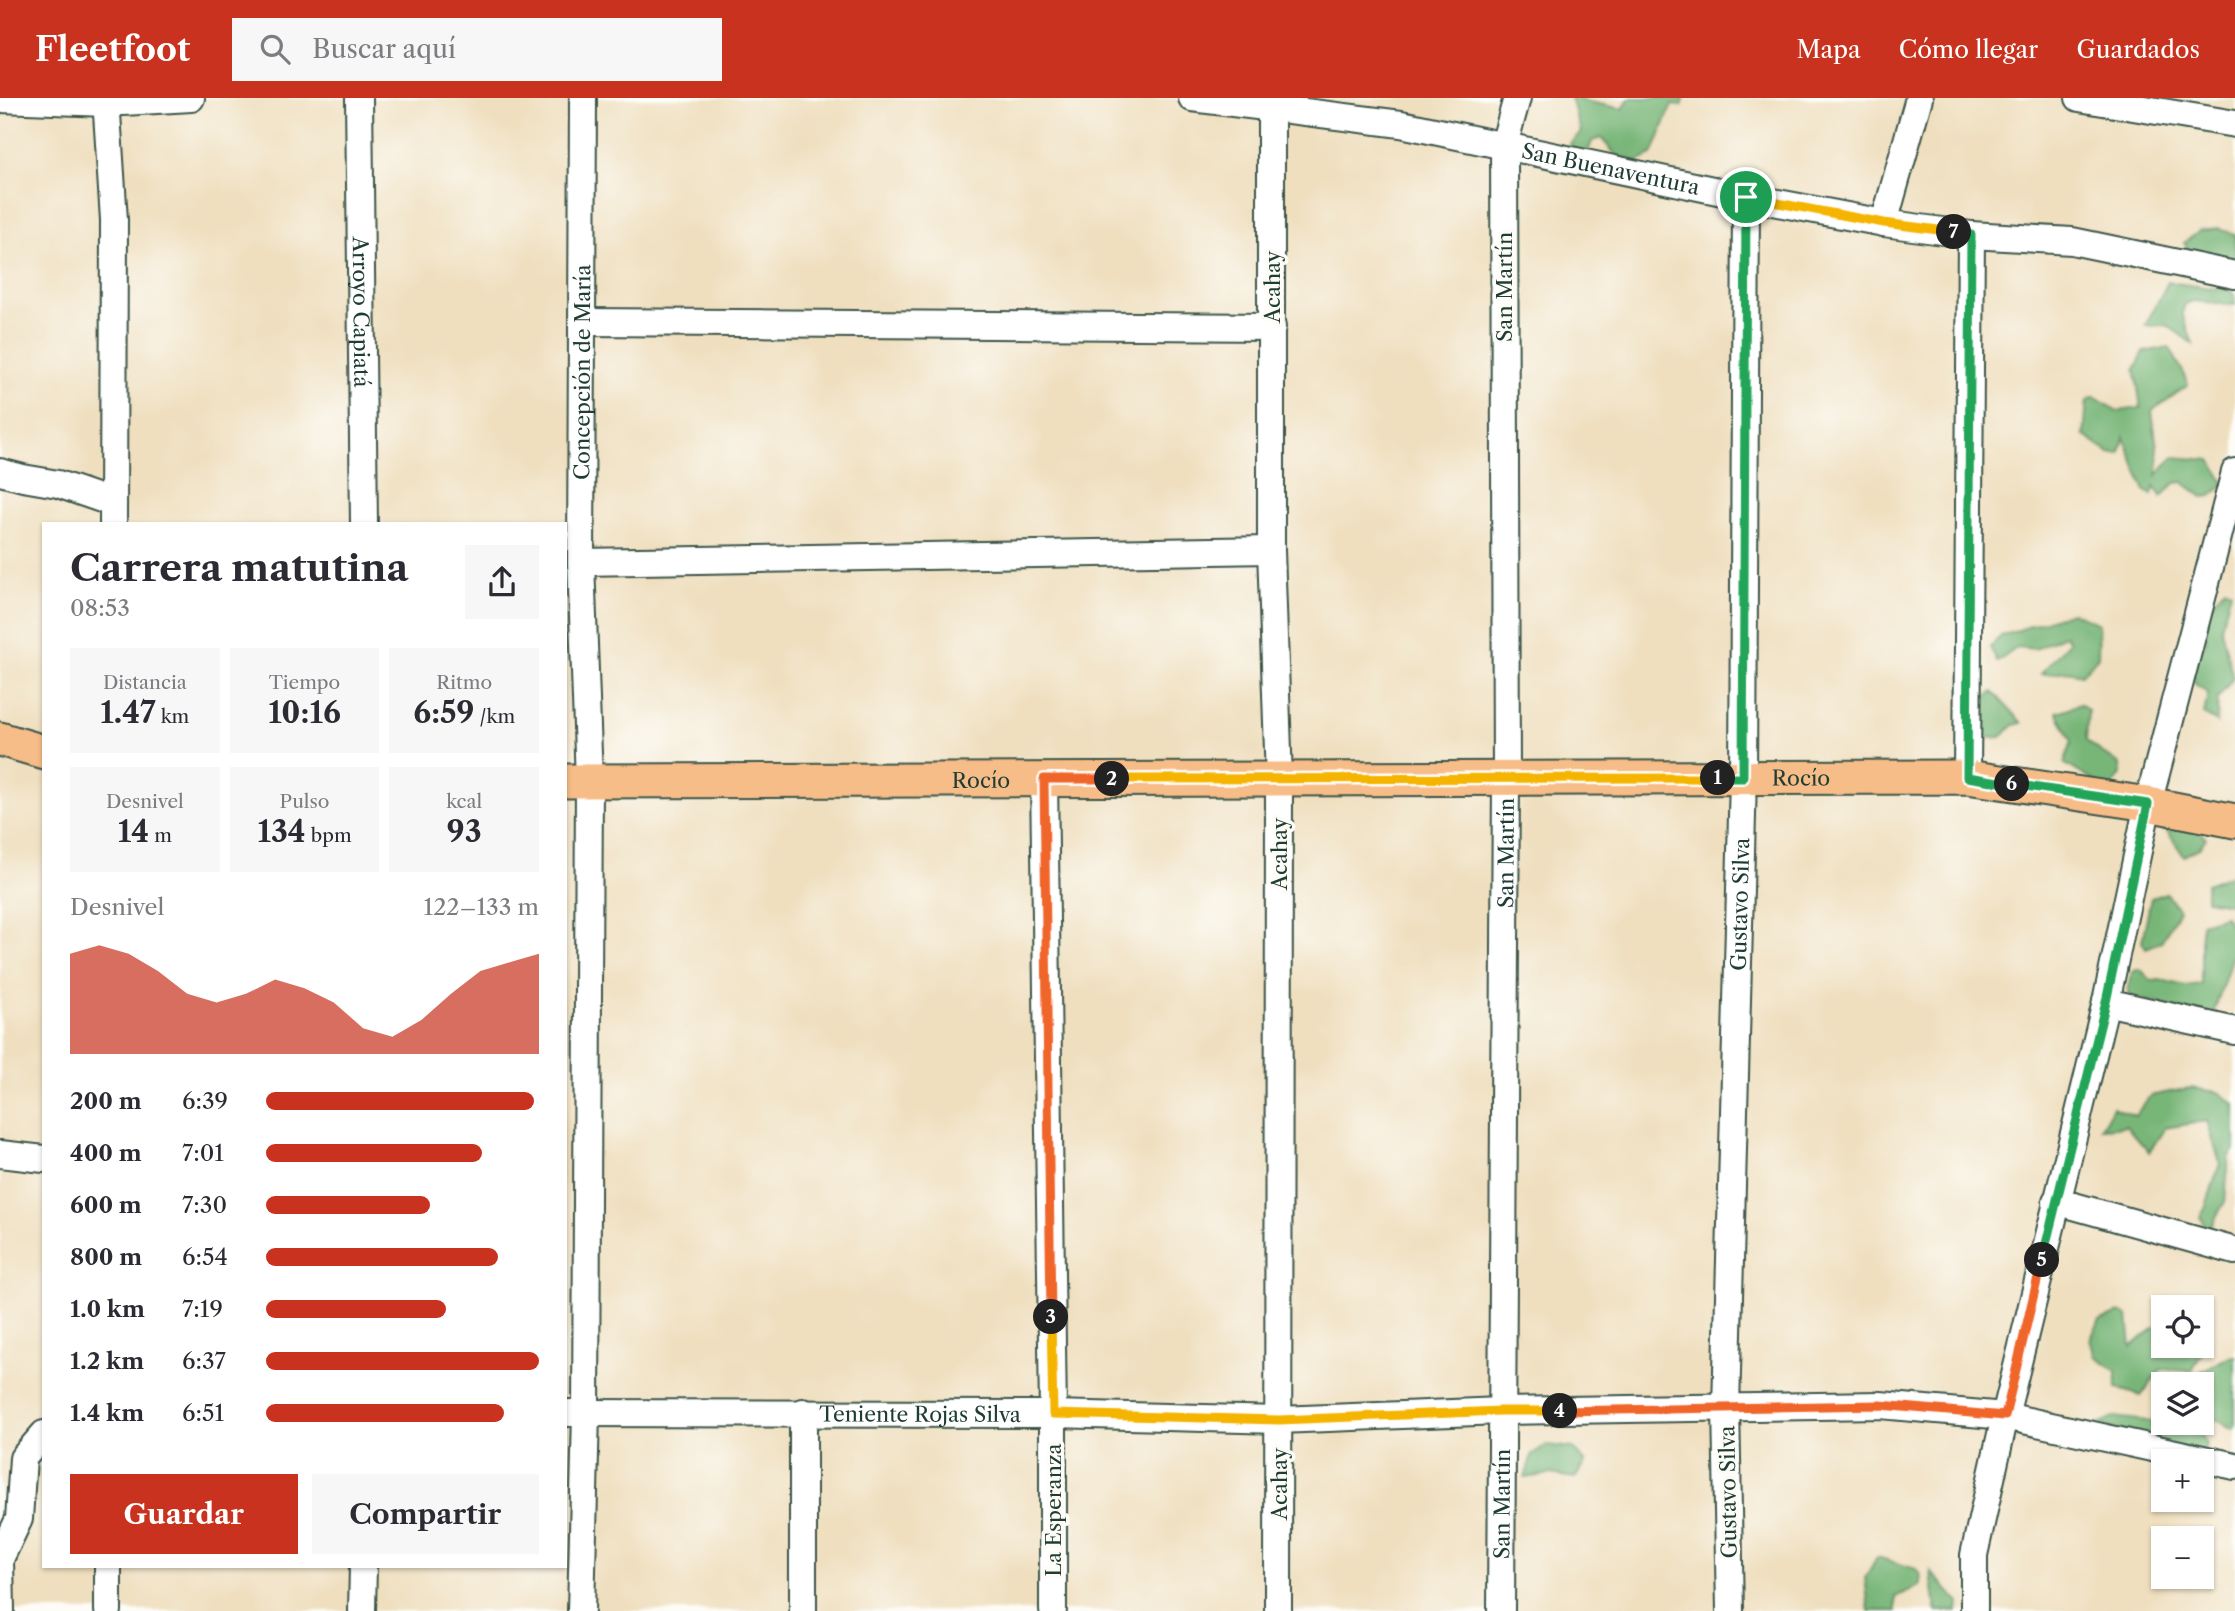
<!DOCTYPE html>
<html lang="es">
<head>
<meta charset="utf-8">
<style>
  :root { --surface:#fff; --page:#f7f7f7; --text:#2b2b33; --muted:#7c7c81; --accent:#c8321e }
  body { margin:0; font-family:"Libre Caslon Text",serif; background:var(--page); color:var(--text); height:100vh; display:flex; flex-direction:column; font-size:26px; white-space:nowrap }
  * { box-sizing:border-box; margin:0 }
  p { font-size:23px; color:var(--muted) }
  .icon { flex:none; width:38px; height:38px; fill:none; stroke:currentColor; stroke-width:2; stroke-linecap:round; stroke-linejoin:round }
  .map { position:relative; flex:1; overflow:hidden }
  .side { position:absolute; left:42px; top:424px; width:525px; height:1046px; display:flex; flex-direction:column; background:var(--surface); border-radius:0px; box-shadow:0 2px 5px #0004 }
  .side>* { flex:none }
  .controls { position:absolute; left:2151px; top:1197px; display:grid; gap:14px }
  .controls a { display:grid; place-items:center; width:63px; height:63px; border-radius:0px; background:var(--surface); box-shadow:0 2px 5px #0004; font-size:35px }
  .pin { position:absolute; display:grid; place-items:center; width:60px; height:60px; color:#fff; margin:-30px; border:4px solid #fff; border-radius:50%; box-shadow:0 2px 7px #0007 }
  .km { position:absolute; width:35px; height:35px; margin:-18px; border-radius:50%; background:#222; color:#fff; font-size:19px; line-height:35px; text-align:center }
  .round { display:grid; place-items:center; flex:none; width:74px; height:74px; border-radius:0px; background:var(--page) }
  .head { display:flex; align-items:center; justify-content:space-between; height:119px; padding:0 28px }
  h1 { font-size:38px; font-weight:800; line-height:52px }
  .figures { display:grid; grid-template-columns:repeat(3,1fr); gap:10px; height:119px; padding:7px 28px }
  .figures div { display:grid; align-content:center; border-radius:0px; background:var(--page); text-align:center }
  .figures b { font-size:30px; font-weight:800 }
  .figures small { font-size:19px; font-weight:400 }
  .figures p { font-size:19px }
  .chart { height:196px; padding:14px 28px }
  .chart p { display:flex; justify-content:space-between }
  .chart svg { width:100%; height:126px; margin-top:7px; fill:var(--accent); opacity:.7 }
  .action { display:flex; gap:14px; margin-top:auto; padding:14px 28px }
  .action a { flex:1; height:80px; border-radius:0px; background:var(--accent); color:#fff; font-size:28px; font-weight:800; line-height:80px; text-align:center }
  .action a+a { background:var(--page); color:var(--text) }
  ul { padding:0 28px; list-style:none; font-size:23px }
  li { display:grid; grid-template-columns:112px 84px 1fr; align-items:center; height:52px }
  li i { height:18px; border-radius:9px; background:var(--accent) }
  header { display:flex; align-items:center; gap:42px; box-sizing:border-box; height:98px; padding:0 35px; background:var(--accent); color:#fff }
  header strong { font-size:33px }
  nav { display:flex; gap:38px; margin-inline-start:auto; font-size:24px }
  .search { width:490px; height:63px; background:var(--page); display:flex; align-items:center; gap:18px; box-sizing:border-box; padding:0 24px; border-radius:0px; color:var(--muted); font-size:26px }
  .map>svg:first-child { display:block }
  .forest { fill:#78b678; stroke:#4c7a56; stroke-width:2 }
  .lines { fill:none; stroke-linecap:round; stroke-linejoin:round }
  .minor-casing { stroke:#3e5549; stroke-width:30 }
  .major-casing { stroke:#3e5549; stroke-width:37 }
  .minor { stroke:#fff; stroke-width:26 }
  .major { stroke:#f7bd88; stroke-width:33 }
  .split-1-casing { stroke:#fff; stroke-width:14 }
  .split-2-casing { stroke:#fff; stroke-width:14 }
  .split-3-casing { stroke:#fff; stroke-width:14 }
  .split-4-casing { stroke:#fff; stroke-width:14 }
  .split-5-casing { stroke:#fff; stroke-width:14 }
  .split-6-casing { stroke:#fff; stroke-width:14 }
  .split-7-casing { stroke:#fff; stroke-width:14 }
  .split-8-casing { stroke:#fff; stroke-width:14 }
  .split-1 { stroke:#22a559; stroke-width:9 }
  .split-2 { stroke:#f5b400; stroke-width:9 }
  .split-3 { stroke:#f0652b; stroke-width:9 }
  .split-4 { stroke:#f5b400; stroke-width:9 }
  .split-5 { stroke:#f0652b; stroke-width:9 }
  .split-6 { stroke:#22a559; stroke-width:9 }
  .split-7 { stroke:#22a559; stroke-width:9 }
  .split-8 { stroke:#f5b400; stroke-width:9 }
  .labels { text-anchor:middle; dominant-baseline:central; stroke-width:7; stroke-linejoin:round; paint-order:stroke }
  .street-label { font-size:21px; fill:#1f3d34; stroke:#fdfcf7 }
</style>
</head>
<body>
<header>
<strong>Fleetfoot</strong>
<div class="search"><svg class="icon" aria-label="search" viewBox="0 0 24 24"><circle cx="10" cy="10" r="6"/><path d="M15 15l6 6"/></svg>Buscar aquí</div>
<nav><a>Mapa</a><a>Cómo llegar</a><a>Guardados</a></nav>
</header>
<div class="map">
<svg width="2235" height="1513" viewBox="0 0 2235 1513">
  <rect width="100%" height="100%" fill="#fdfcf7"/>
  <filter id="ink" filterUnits="userSpaceOnUse"><feTurbulence type="fractalNoise" baseFrequency=".0143" numOctaves="2"/><feDisplacementMap in="SourceGraphic" scale="14" xChannelSelector="R" yChannelSelector="G"/><feConvolveMatrix kernelMatrix="1 2 1 2 8 2 1 2 1" color-interpolation-filters="sRGB"/></filter>
  <filter id="wash" filterUnits="userSpaceOnUse"><feTurbulence type="fractalNoise" baseFrequency=".00686" numOctaves="4" result="noise"/><feDisplacementMap in="SourceGraphic" scale="28" xChannelSelector="R" yChannelSelector="G"/><feGaussianBlur stdDeviation="1.57" result="paint"/><feColorMatrix in="noise" values="0 0 0 0 0 0 0 0 0 0 0 0 0 0 0 0 0 1.4 0 .05"/><feComposite in="paint" operator="in"/></filter>
  <g filter="url(#wash)">
    <rect width="100%" height="100%" fill="#efdfbf"/>
    <path class="forest" d="M 1571,0 L 1623,11 L 1629,0 L 1684,0 L 1681,8 L 1672,7 L 1652,57 L 1637,64 L 1618,59 L 1601,40 L 1592,43 L 1586,60 L 1564,52 L 1581,34 Z
      M 2218,131 L 2235,136 L 2235,186 L 2227,158 L 2193,158 L 2184,145 L 2200,133 Z
      M 2168,184 L 2231,193 L 2235,198 L 2235,207 L 2193,203 L 2185,206 L 2182,215 L 2193,246 L 2167,227 L 2145,228 Z
      M 2169,249 L 2186,279 L 2188,287 L 2152,313 L 2159,365 L 2157,377 L 2173,359 L 2211,362 L 2225,386 L 2211,398 L 2203,399 L 2183,384 L 2175,385 L 2162,399 L 2154,389 L 2152,397 L 2145,393 L 2124,339 L 2120,355 L 2110,356 L 2084,337 L 2087,303 L 2094,299 L 2117,313 L 2141,310 L 2135,271 L 2144,254 Z
      M 2225,489 L 2231,493 L 2221,530 L 2233,580 L 2218,601 L 2217,625 L 2204,616 L 2208,595 L 2195,586 L 2189,562 L 2206,545 L 2208,511 Z
      M 2071,514 L 2099,526 L 2098,559 L 2081,577 C 2060,568 2060,578 2041,576 L 2069,544 L 2064,537 L 2035,551 L 2018,549 L 1997,564 L 1990,549 L 2001,538 Z
      M 1993,594 L 2022,625 L 2014,627 L 2001,639 L 1985,640 L 1975,626 L 1973,608 Z
      M 2081,606 L 2088,612 L 2086,643 L 2120,667 L 2121,676 L 2112,689 L 2103,689 L 2064,665 L 2072,643 L 2057,614 Z
      M 2195,726 L 2206,740 L 2199,750 L 2184,758 L 2165,730 Z
      M 2235,775 L 2235,807 L 2206,802 L 2206,786 Z
      M 2166,795 L 2179,812 L 2161,844 L 2146,850 L 2142,843 L 2151,800 Z
      M 2225,818 L 2235,837 L 2235,849 L 2212,920 L 2130,898 L 2128,890 L 2132,874 L 2140,871 L 2152,883 L 2161,882 L 2185,888 L 2201,886 L 2201,825 Z
      M 2190,990 L 2218,994 L 2235,1006 L 2235,1052 L 2229,1059 L 2225,1104 L 2207,1134 L 2200,1118 L 2205,1111 L 2220,1065 L 2207,1023 L 2165,1030 L 2149,1054 L 2126,1028 L 2101,1030 L 2113,1009 L 2135,1018 L 2150,998 Z
      M 2120,1215 L 2128,1218 L 2131,1249 L 2163,1223 L 2163,1248 L 2202,1248 L 2202,1233 L 2209,1241 L 2192,1273 L 2161,1271 L 2141,1298 L 2117,1290 L 2116,1273 L 2096,1259 L 2090,1242 L 2100,1222 Z
      M 2230,1258 L 2235,1258 L 2235,1329 L 2233,1331 L 2202,1314 L 2202,1286 L 2188,1286 L 2191,1279 Z
      M 2114,1319 L 2179,1327 L 2191,1325 L 2199,1329 L 2206,1347 L 2199,1363 L 2099,1326 Z
      M 1548,1347 L 1573,1350 L 1586,1365 L 1575,1380 L 1550,1376 L 1525,1380 L 1532,1356 Z
      M 1877,1459 L 1916,1471 L 1921,1479 L 1919,1488 L 1896,1499 L 1896,1513 L 1869,1513 L 1865,1480 Z
      M 1931,1474 L 1959,1505 L 1958,1513 L 1936,1513 Z"/>
  </g>
  <g filter="url(#ink)">
    <g class="lines">
      <g class="minor-casing">
        <g id="minor">
          <path d="M 106,0 L 114,122 L 113,425"/>
          <path id="s1" d="M 359,0 L 364,425"/>
          <path id="s2" d="M 1192,0 L 1401,26 L 1746,99 L 1884,125 L 1971,137 L 2072,143 L 2235,177"/>
          <path d="M 1274,0 L 1271,10 L 1271,452 L 1279,682 L 1278,1513"/>
          <path d="M 2079,0 L 2235,26"/>
          <path d="M 0,1 L 106,5 L 191,0"/>
          <path d="M 1884,125 L 1919,0"/>
          <path d="M 583,224 L 1272,229"/>
          <path d="M 0,374 L 23,380 L 58,386 L 113,405"/>
          <path d="M 581,464 L 1271,452"/>
          <path d="M 1967,679 L 1971,137"/>
          <path d="M 1044,681 L 1053,1316 L 1053,1513"/>
          <path d="M 2106,904 L 2235,933"/>
          <path d="M 0,1056 L 44,1061"/>
          <path d="M 2056,1103 L 2235,1153"/>
          <path d="M 803,1314 L 803,1513"/>
          <path id="s3" d="M 565,1315 L 1053,1316 L 1279,1322 L 1501,1313 L 1880,1307 L 2005,1318 L 2235,1368"/>
          <path d="M 1,1513 L 0,1461 L 19,1421 L 23,1360 L 44,1336"/>
          <path d="M 108,1513 L 108,1468"/>
          <path d="M 362,1513 L 363,1468"/>
          <path id="s4" d="M 581,1513 L 586,1315 L 589,683 L 581,464 L 583,0"/>
          <path id="s5" d="M 1501,1513 L 1506,681 L 1504,47 L 1517,0"/>
          <path id="s6" d="M 1730,1513 L 1726,1310 L 1743,680 L 1746,99"/>
          <path d="M 1974,1513 L 1974,1457 L 2005,1318 L 2106,904 L 2148,706 L 2235,374"/>
        </g>
      </g>
      <g class="major-casing">
        <g id="major">
          <path d="M 0,641 L 44,654"/>
          <path id="s7" d="M 565,683 L 1967,679 L 2148,706 L 2235,723"/>
        </g>
      </g>
      <use href="#minor" class="minor"/>
      <use href="#major" class="major"/>
    </g>
  </g>
  <g class="lines" filter="url(#ink)">
    <g class="split-1-casing">
      <path id="split-1" d="M 1718,680 L 1743,680 L 1746,99"/>
    </g>
    <g class="split-2-casing">
      <path id="split-2" d="M 1112,681 L 1718,680"/>
    </g>
    <g class="split-3-casing">
      <path id="split-3" d="M 1051,1219 L 1044,681 L 1112,681"/>
    </g>
    <g class="split-4-casing">
      <path id="split-4" d="M 1051,1219 L 1053,1316 L 1279,1322 L 1501,1313 L 1560,1313"/>
    </g>
    <g class="split-5-casing">
      <path id="split-5" d="M 1560,1313 L 1880,1307 L 2005,1318 L 2042,1162"/>
    </g>
    <g class="split-6-casing">
      <path id="split-6" d="M 2012,686 L 2148,706 L 2106,904 L 2042,1162"/>
    </g>
    <g class="split-7-casing">
      <path id="split-7" d="M 1954,134 L 1971,137 L 1967,679 L 2012,686"/>
    </g>
    <g class="split-8-casing">
      <path id="split-8" d="M 1746,99 L 1884,125 L 1954,134"/>
    </g>
    <use href="#split-1" class="split-1"/>
    <use href="#split-2" class="split-2"/>
    <use href="#split-3" class="split-3"/>
    <use href="#split-4" class="split-4"/>
    <use href="#split-5" class="split-5"/>
    <use href="#split-6" class="split-6"/>
    <use href="#split-7" class="split-7"/>
    <use href="#split-8" class="split-8"/>
  </g>
  <g class="labels">
    <g class="street-label">
      <text stroke="none"><textPath href="#s2" startOffset="425">San Buenaventura</textPath></text>
      <text transform="translate(1272 189) rotate(-90)">Acahay</text>
      <text transform="translate(1504 189) rotate(-90)">San Martín</text>
      <text stroke="none"><textPath href="#s1" startOffset="214">Arroyo Capiatá</textPath></text>
      <text stroke="none"><textPath href="#s4" startOffset="1239">Concepción de María</textPath></text>
      <text stroke="none"><textPath href="#s7" startOffset="1236">Rocío</textPath></text>
      <text stroke="none"><textPath href="#s7" startOffset="416">Rocío</textPath></text>
      <text transform="translate(1279 756) rotate(-90)">Acahay</text>
      <text stroke="none"><textPath href="#s5" startOffset="758">San Martín</textPath></text>
      <text stroke="none"><textPath href="#s6" startOffset="707">Gustavo Silva</textPath></text>
      <text stroke="none"><textPath href="#s3" startOffset="355">Teniente Rojas Silva</textPath></text>
      <text transform="translate(1279 1386) rotate(-90)">Acahay</text>
      <text transform="translate(1728 1394) rotate(-91)">Gustavo Silva</text>
      <text stroke="none"><textPath href="#s5" startOffset="107">San Martín</textPath></text>
      <text transform="translate(1053 1412) rotate(-90)">La Esperanza</text>
    </g>
  </g>
</svg>
<div class="controls">
<a><svg class="icon" aria-label="locate" viewBox="0 0 24 24"><circle cx="12" cy="12" r="6"/><path d="M12 2v4M12 18v4M2 12h4M18 12h4"/></svg></a>
<a><svg class="icon" aria-label="layers" viewBox="0 0 24 24"><path d="M12 4l9 5-9 5-9-5zM3 14l9 5 9-5"/></svg></a>
<a>+</a>
<a>−</a>
</div>
<div class="pin" style="left:1746px;top:99px;background:#1e9e55"><svg class="icon" aria-label="arrive" viewBox="0 0 24 24"><path d="M6 21V4h12l-3 4 3 4H6"/></svg></div>
<b class="km" style="left:1718px;top:680px">1</b>
<b class="km" style="left:1112px;top:681px">2</b>
<b class="km" style="left:1051px;top:1219px">3</b>
<b class="km" style="left:1560px;top:1313px">4</b>
<b class="km" style="left:2042px;top:1162px">5</b>
<b class="km" style="left:2012px;top:686px">6</b>
<b class="km" style="left:1954px;top:134px">7</b>
<section class="side">
<div class="head"><div><h1>Carrera matutina</h1><p>08:53</p></div><a class="round"><svg class="icon" aria-label="share" viewBox="0 0 24 24"><path d="M12 15V3M7 8l5-5 5 5M5 13v7h14v-7"/></svg></a></div>
<div class="figures">
<div><p>Distancia</p><b>1.47<small> km</small></b></div>
<div><p>Tiempo</p><b>10:16</b></div>
<div><p>Ritmo</p><b>6:59<small> /km</small></b></div>
</div>
<div class="figures">
<div><p>Desnivel</p><b>14<small> m</small></b></div>
<div><p>Pulso</p><b>134<small> bpm</small></b></div>
<div><p>kcal</p><b>93</b></div>
</div>
<div class="chart"><p><span>Desnivel</span>122–133 m</p>
<svg viewBox="0 0 160 44" preserveAspectRatio="none"><path d="M0 44V9L10 6L20 9L30 15L40 23L50 26L60 23L70 18L80 21L90 26L100 35L110 38L120 32L130 23L140 15L150 12L160 9V44z"/></svg>
</div>
<ul>
<li><b>200 m</b>6:39<i style="width:98%"></i></li>
<li><b>400 m</b>7:01<i style="width:79%"></i></li>
<li><b>600 m</b>7:30<i style="width:60%"></i></li>
<li><b>800 m</b>6:54<i style="width:85%"></i></li>
<li><b>1.0 km</b>7:19<i style="width:66%"></i></li>
<li><b>1.2 km</b>6:37<i style="width:100%"></i></li>
<li><b>1.4 km</b>6:51<i style="width:87%"></i></li>
</ul>
<div class="action"><a>Guardar</a><a>Compartir</a></div>
</section>
</div>
</body>
</html>
